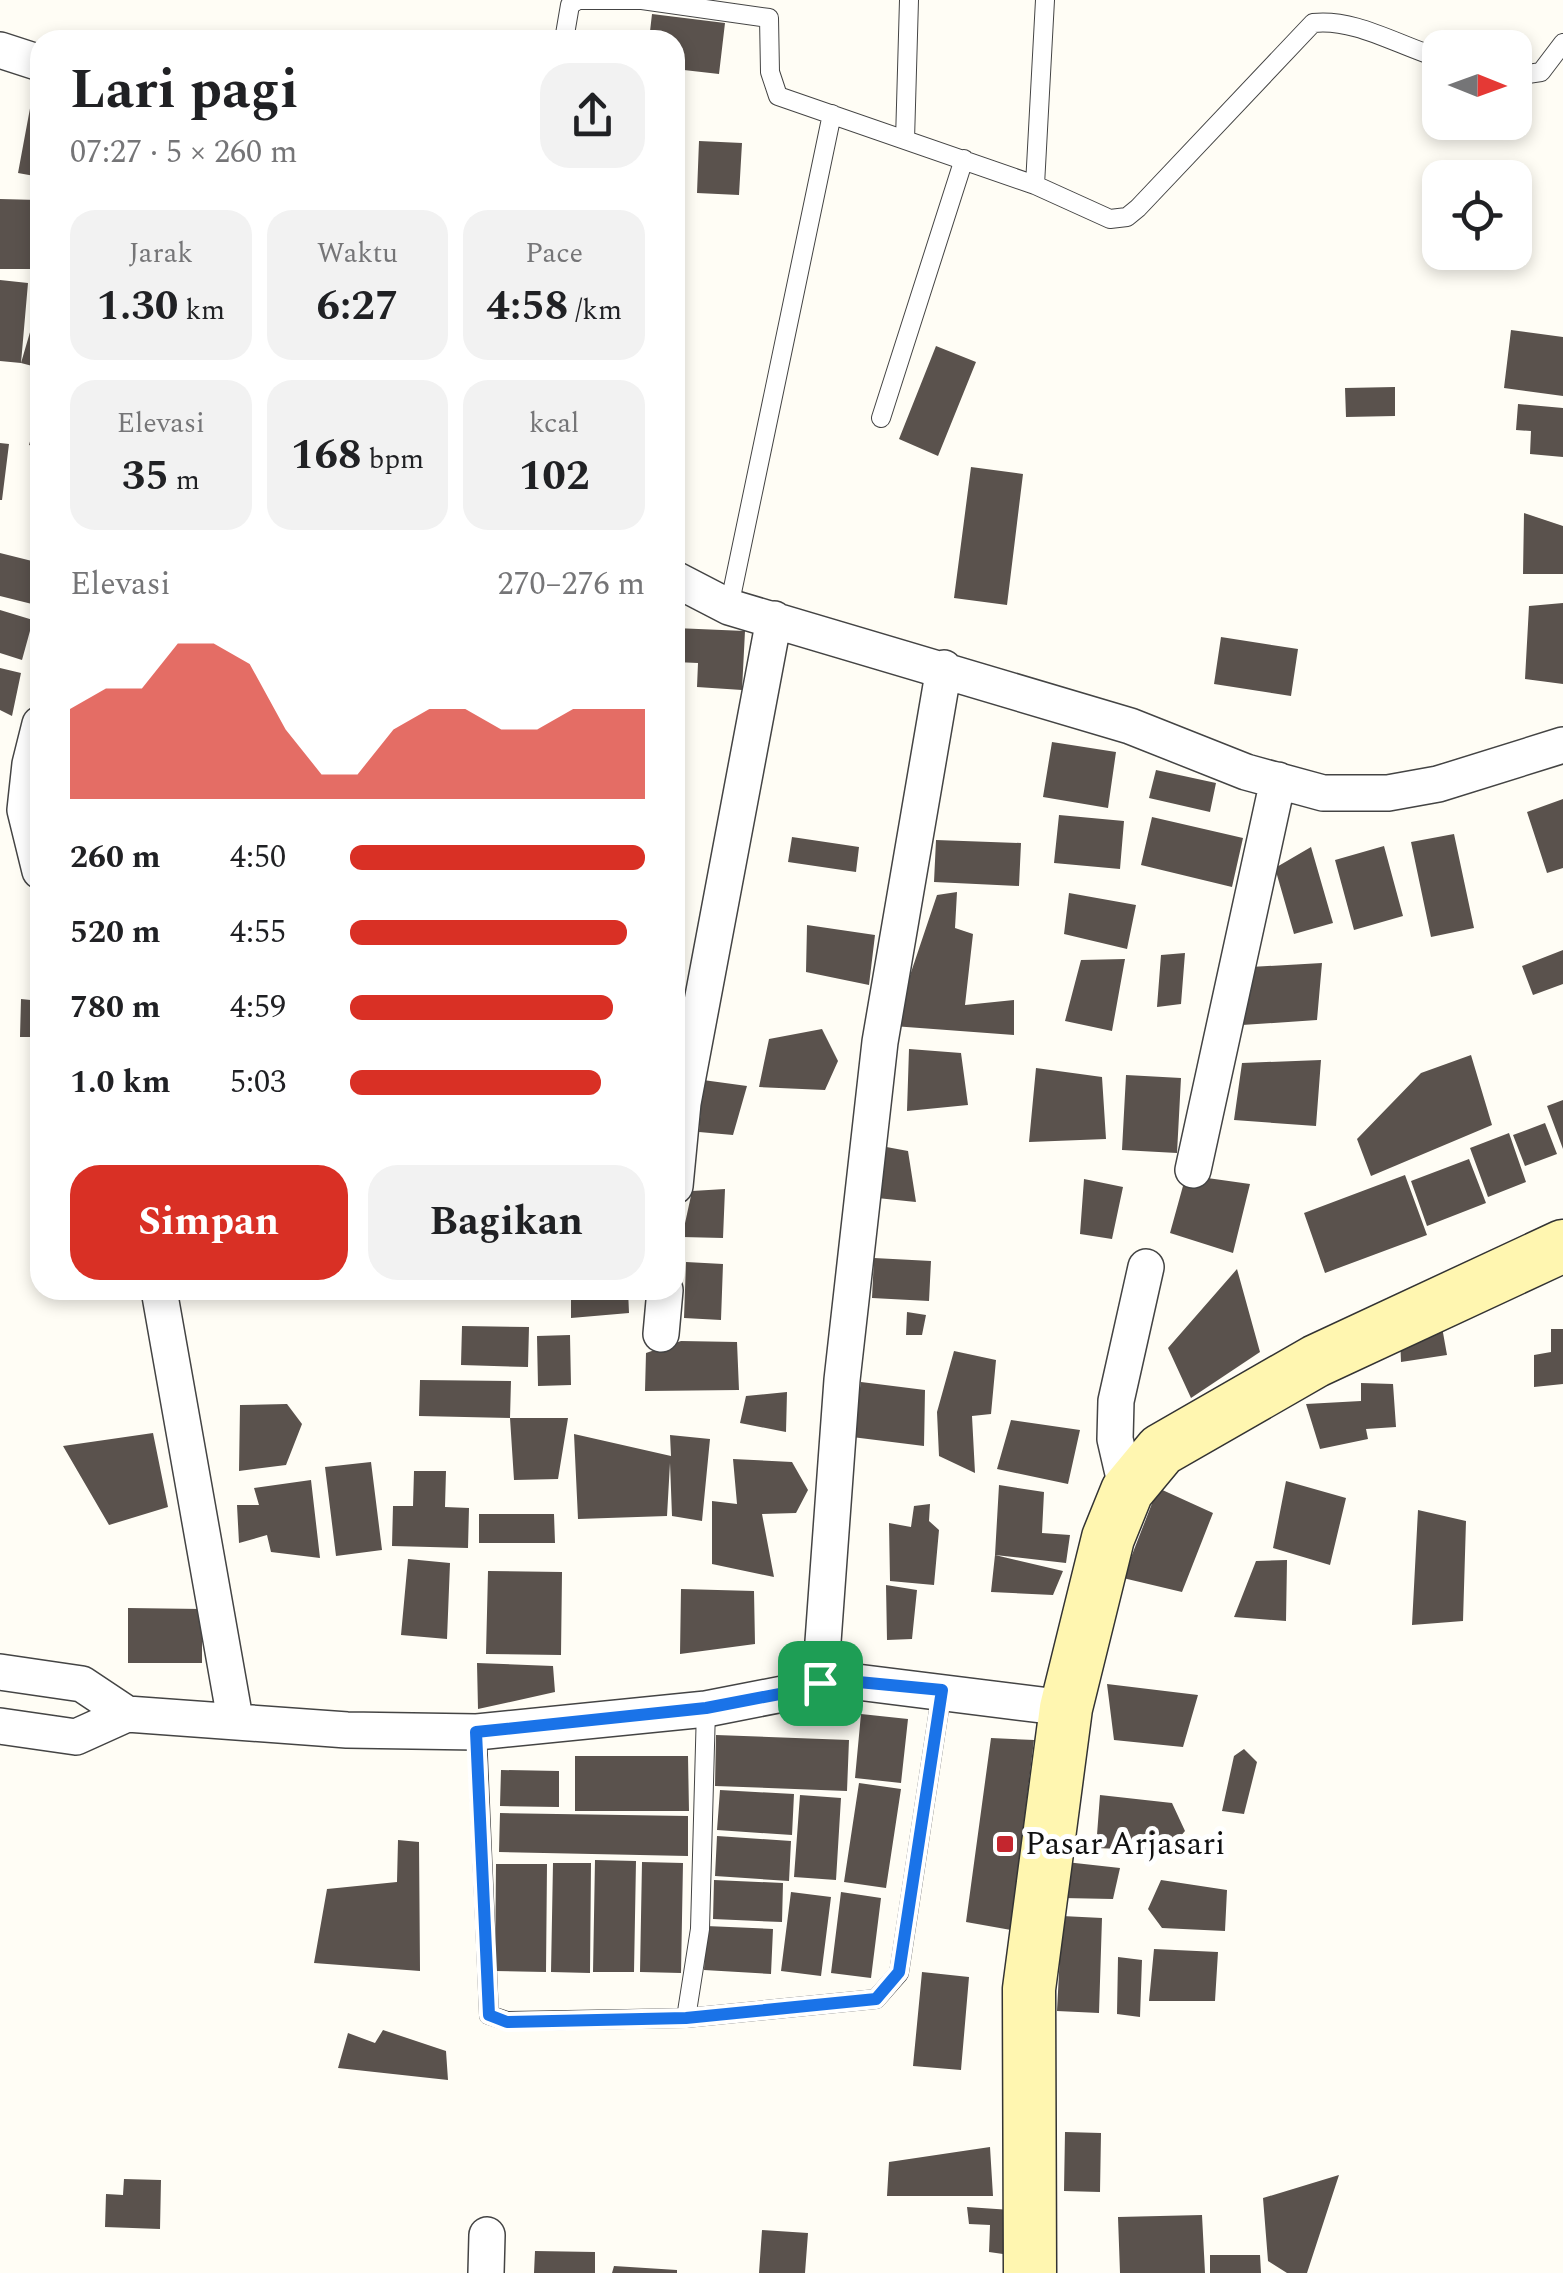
<!DOCTYPE html>
<html lang="id">
<head>
<meta charset="utf-8">
<style>
  :root { --surface:#fff; --page:#f2f2f2; --text:#202124; --muted:#757577; --accent:#d93025 }
  body { margin:0; font-family:Spectral,serif; background:var(--page); color:var(--text); height:100vh; display:flex; flex-direction:column; font-size:38px; white-space:nowrap }
  * { box-sizing:border-box; margin:0 }
  p { font-size:32px; color:var(--muted) }
  .icon { flex:none; width:55px; height:55px; fill:none; stroke:currentColor; stroke-width:2; stroke-linecap:round; stroke-linejoin:round }
  .map { position:relative; flex:1; overflow:hidden }
  .panel { position:absolute; left:30px; top:30px; width:655px; height:1270px; display:flex; flex-direction:column; background:var(--surface); border-radius:30px; box-shadow:0 5px 15px #0003 }
  .panel>* { flex:none }
  .needle { width:65px; rotate:91deg }
  .fabs { position:absolute; left:1422px; top:30px; display:grid; gap:20px }
  .fabs a { display:grid; place-items:center; width:110px; height:110px; border-radius:20px; background:var(--surface); box-shadow:0 5px 15px #0003; font-size:50px }
  .pin { position:absolute; display:grid; place-items:center; width:85px; height:85px; color:#fff; margin:-42px; border-radius:20px; box-shadow:0 5px 15px #0006 }
  .round { display:grid; place-items:center; flex:none; width:105px; height:105px; border-radius:30px; background:var(--page) }
  .head { display:flex; align-items:center; justify-content:space-between; height:170px; padding:0 40px }
  h1 { font-size:55px; font-weight:700; line-height:75px }
  .stats { display:grid; grid-template-columns:repeat(3,1fr); gap:15px; height:170px; padding:10px 40px }
  .stats div { display:grid; align-content:center; border-radius:25px; background:var(--page); text-align:center }
  .stats b { font-size:42px; font-weight:700 }
  .stats small { font-size:28px; font-weight:400 }
  .stats p { font-size:28px }
  .chart { height:280px; padding:20px 40px }
  .chart p { display:flex; justify-content:space-between }
  .chart svg { width:100%; height:180px; margin-top:10px; fill:var(--accent); opacity:.7 }
  .button { display:flex; gap:20px; margin-top:auto; padding:20px 40px }
  .button a { flex:1; height:115px; border-radius:30px; background:var(--accent); color:#fff; font-size:40px; font-weight:700; line-height:115px; text-align:center }
  .button a+a { background:var(--page); color:var(--text) }
  ul { padding:0 40px; list-style:none; font-size:32px }
  li { display:grid; grid-template-columns:160px 120px 1fr; align-items:center; height:75px }
  li i { height:25px; border-radius:12px; background:var(--accent) }
  .map>svg:first-child { display:block }
  .building { fill:#5a524d }
  .lines { fill:none; stroke-linecap:round; stroke-linejoin:round }
  .lane-casing { stroke:#444; stroke-width:20 }
  .street-casing { stroke:#444; stroke-width:38 }
  .secondary-casing { stroke:#333; stroke-width:55 }
  .lane { stroke:#fff; stroke-width:18 }
  .street { stroke:#fff; stroke-width:35 }
  .secondary { stroke:#fff6b0; stroke-width:52 }
  .route-casing { stroke:#fff; stroke-width:20 }
  .route { stroke:#1a73e8; stroke-width:12 }
  .poi-dot { fill:#c4262e; stroke:#fff; stroke-width:4 }
  .labels { text-anchor:middle; dominant-baseline:central; stroke-width:10; stroke-linejoin:round; paint-order:stroke }
  .poi-label { font-size:32px; fill:#111; stroke:#fff; text-anchor:start }
</style>
</head>
<body>
<div class="map">
<svg width="1563" height="2273" viewBox="0 0 1563 2273">
  <rect width="100%" height="100%" fill="#fffdf5"/>
  <path class="building" d="M 652,14 L 725,23 L 719,74 L 675,69 L 675,40 L 649,40 Z
    M 31,103 L 40,105 L 40,177 L 18,173 Z
    M 699,141 L 742,143 L 739,195 L 697,193 Z
    M 0,199 L 38,200 L 37,269 L 0,269 Z
    M 0,280 L 28,283 L 21,363 L 0,361 Z
    M 35,315 L 40,316 L 40,368 L 21,363 Z
    M 1511,330 L 1563,337 L 1563,396 L 1504,388 Z
    M 936,346 L 976,362 L 938,456 L 899,439 Z
    M 1395,387 L 1395,416 L 1346,417 L 1345,388 Z
    M 1518,404 L 1563,408 L 1563,457 L 1530,454 L 1531,431 L 1516,430 Z
    M 40,406 L 40,448 L 29,445 Z
    M 0,443 L 9,444 L 2,500 L 0,500 Z
    M 971,467 L 1023,474 L 1007,605 L 954,598 Z
    M 1524,513 L 1563,526 L 1563,574 L 1523,574 Z
    M 0,553 L 40,563 L 40,606 L 0,596 Z
    M 1563,603 L 1563,684 L 1525,679 L 1529,606 Z
    M 0,610 L 33,620 L 22,660 L 0,653 Z
    M 675,628 L 745,631 L 742,690 L 697,687 L 698,663 L 675,662 Z
    M 1221,637 L 1298,649 L 1291,696 L 1214,684 Z
    M 0,668 L 21,673 L 12,716 L 0,710 Z
    M 1052,742 L 1116,752 L 1108,808 L 1043,797 Z
    M 1156,770 L 1216,783 L 1210,812 L 1149,798 Z
    M 1563,799 L 1563,868 L 1547,873 L 1527,812 Z
    M 1059,815 L 1124,821 L 1120,869 L 1054,863 Z
    M 1152,817 L 1243,838 L 1232,887 L 1141,865 Z
    M 1454,834 L 1474,928 L 1431,937 L 1411,842 Z
    M 792,837 L 859,847 L 856,872 L 788,862 Z
    M 936,840 L 1021,843 L 1019,886 L 934,882 Z
    M 1384,846 L 1403,916 L 1354,930 L 1335,860 Z
    M 1311,847 L 1333,923 L 1294,934 L 1275,868 Z
    M 957,892 L 955,928 L 973,934 L 965,1005 L 1014,1000 L 1014,1035 L 893,1026 L 937,895 Z
    M 1069,893 L 1136,905 L 1127,949 L 1064,934 Z
    M 807,925 L 875,935 L 869,985 L 806,972 Z
    M 1563,950 L 1563,984 L 1533,995 L 1522,966 Z
    M 1185,953 L 1181,1004 L 1157,1007 L 1161,955 Z
    M 1125,959 L 1112,1031 L 1065,1021 L 1081,960 Z
    M 1322,963 L 1317,1020 L 1242,1025 L 1250,967 Z
    M 21,999 L 40,1001 L 40,1037 L 20,1037 Z
    M 822,1029 L 838,1061 L 825,1090 L 759,1087 L 769,1039 Z
    M 909,1049 L 961,1053 L 968,1105 L 907,1111 Z
    M 1471,1055 L 1492,1125 L 1371,1176 L 1357,1139 L 1421,1073 Z
    M 1321,1060 L 1316,1126 L 1234,1120 L 1242,1063 Z
    M 1036,1068 L 1102,1077 L 1106,1139 L 1029,1142 Z
    M 1126,1075 L 1181,1078 L 1177,1153 L 1122,1150 Z
    M 703,1080 L 747,1086 L 733,1135 L 699,1132 Z
    M 1563,1100 L 1563,1149 L 1547,1106 Z
    M 1545,1123 L 1557,1154 L 1525,1166 L 1513,1135 Z
    M 1509,1133 L 1526,1182 L 1488,1197 L 1470,1148 Z
    M 881,1146 L 908,1151 L 916,1202 L 877,1198 Z
    M 1469,1159 L 1486,1203 L 1427,1226 L 1411,1181 Z
    M 1186,1175 L 1250,1184 L 1233,1253 L 1170,1233 Z
    M 1405,1175 L 1427,1235 L 1325,1273 L 1304,1213 Z
    M 1084,1179 L 1123,1187 L 1112,1239 L 1080,1234 Z
    M 725,1189 L 723,1238 L 682,1237 L 692,1191 Z
    M 874,1258 L 931,1261 L 929,1301 L 872,1298 Z
    M 686,1262 L 723,1264 L 721,1320 L 684,1318 Z
    M 1237,1269 L 1260,1352 L 1191,1398 L 1168,1348 Z
    M 571,1290 L 628,1290 L 629,1313 L 571,1318 Z
    M 907,1312 L 926,1315 L 922,1335 L 906,1335 Z
    M 462,1326 L 529,1327 L 528,1367 L 461,1365 Z
    M 1442,1327 L 1447,1355 L 1401,1362 L 1400,1336 Z
    M 1551,1329 L 1563,1329 L 1563,1384 L 1534,1387 L 1534,1355 L 1551,1352 Z
    M 570,1335 L 571,1385 L 538,1386 L 537,1336 Z
    M 681,1341 L 737,1342 L 739,1390 L 645,1391 L 646,1353 Z
    M 954,1351 L 996,1360 L 991,1414 L 972,1416 L 975,1473 L 939,1456 L 937,1412 Z
    M 420,1380 L 511,1381 L 510,1418 L 419,1416 Z
    M 861,1382 L 925,1390 L 924,1446 L 852,1437 Z
    M 1361,1383 L 1393,1384 L 1396,1427 L 1366,1429 L 1368,1439 L 1320,1449 L 1306,1404 L 1361,1401 Z
    M 787,1392 L 786,1432 L 740,1423 L 746,1396 Z
    M 287,1404 L 302,1424 L 286,1465 L 239,1471 L 240,1405 Z
    M 510,1418 L 568,1418 L 558,1479 L 514,1480 Z
    M 1011,1420 L 1080,1430 L 1068,1484 L 997,1469 Z
    M 153,1433 L 168,1507 L 109,1525 L 63,1446 Z
    M 574,1434 L 671,1456 L 670,1435 L 710,1439 L 702,1521 L 672,1516 L 670,1463 L 667,1516 L 578,1519 Z
    M 733,1459 L 792,1462 L 808,1490 L 796,1513 L 762,1514 L 774,1577 L 712,1564 L 712,1501 L 737,1504 Z
    M 371,1462 L 382,1550 L 336,1556 L 325,1467 Z
    M 414,1471 L 446,1471 L 445,1507 L 469,1508 L 468,1548 L 392,1546 L 393,1506 L 413,1506 Z
    M 311,1480 L 320,1558 L 271,1552 L 267,1535 L 239,1543 L 237,1505 L 259,1505 L 254,1488 Z
    M 1286,1481 L 1346,1498 L 1330,1565 L 1273,1548 Z
    M 999,1485 L 1044,1492 L 1042,1533 L 1070,1535 L 1066,1563 L 995,1555 Z
    M 1158,1488 L 1213,1513 L 1182,1592 L 1123,1578 Z
    M 930,1504 L 929,1521 L 939,1530 L 934,1585 L 890,1581 L 889,1523 L 911,1527 L 914,1506 Z
    M 1418,1510 L 1466,1521 L 1463,1621 L 1412,1625 Z
    M 479,1514 L 554,1514 L 555,1543 L 479,1543 Z
    M 995,1555 L 1063,1571 L 1053,1595 L 991,1592 Z
    M 408,1559 L 450,1563 L 447,1639 L 401,1635 Z
    M 1287,1560 L 1286,1621 L 1234,1617 L 1256,1561 Z
    M 488,1571 L 562,1572 L 561,1655 L 486,1654 Z
    M 886,1585 L 917,1590 L 912,1639 L 887,1640 Z
    M 681,1589 L 754,1591 L 755,1644 L 680,1654 Z
    M 128,1608 L 202,1609 L 202,1663 L 128,1663 Z
    M 477,1663 L 553,1666 L 555,1692 L 478,1709 Z
    M 1107,1684 L 1198,1695 L 1183,1747 L 1114,1740 Z
    M 861,1714 L 908,1719 L 901,1783 L 855,1778 Z
    M 716,1735 L 849,1740 L 847,1791 L 715,1786 Z
    M 991,1738 L 1034,1740 L 1011,1930 L 966,1922 Z
    M 1244,1749 L 1257,1762 L 1244,1814 L 1222,1811 L 1234,1756 Z
    M 575,1756 L 688,1756 L 689,1811 L 575,1811 Z
    M 501,1770 L 559,1771 L 559,1807 L 500,1806 Z
    M 859,1783 L 901,1789 L 886,1888 L 844,1882 Z
    M 720,1790 L 794,1794 L 792,1835 L 717,1830 Z
    M 800,1795 L 841,1798 L 836,1880 L 794,1877 Z
    M 1100,1795 L 1172,1803 L 1185,1831 L 1168,1851 L 1096,1848 Z
    M 500,1813 L 688,1816 L 688,1856 L 499,1852 Z
    M 717,1836 L 791,1841 L 789,1881 L 715,1876 Z
    M 398,1840 L 419,1842 L 420,1971 L 314,1963 L 327,1889 L 397,1882 Z
    M 595,1860 L 636,1861 L 634,1972 L 593,1972 Z
    M 642,1862 L 683,1863 L 681,1973 L 640,1972 Z
    M 1066,1862 L 1120,1868 L 1113,1899 L 1062,1898 Z
    M 553,1863 L 591,1863 L 590,1973 L 551,1972 Z
    M 496,1864 L 547,1864 L 546,1972 L 495,1971 Z
    M 714,1880 L 783,1883 L 782,1922 L 713,1919 Z
    M 1161,1880 L 1227,1890 L 1225,1931 L 1162,1928 L 1148,1909 Z
    M 791,1892 L 831,1897 L 821,1976 L 781,1971 Z
    M 841,1892 L 881,1898 L 871,1978 L 831,1973 Z
    M 1062,1916 L 1102,1918 L 1099,2013 L 1057,2011 Z
    M 706,1926 L 773,1929 L 771,1974 L 704,1970 Z
    M 1154,1949 L 1218,1952 L 1215,2001 L 1149,2001 Z
    M 1118,1957 L 1142,1960 L 1140,2017 L 1117,2014 Z
    M 922,1972 L 969,1977 L 961,2070 L 913,2066 Z
    M 383,2030 L 446,2051 L 448,2080 L 338,2068 L 348,2033 L 375,2043 Z
    M 1065,2132 L 1101,2133 L 1100,2192 L 1064,2191 Z
    M 990,2147 L 993,2196 L 887,2196 L 889,2162 Z
    M 1339,2175 L 1307,2273 L 1287,2273 L 1268,2261 L 1263,2198 Z
    M 124,2179 L 161,2180 L 160,2229 L 105,2227 L 106,2194 L 123,2195 Z
    M 967,2207 L 1011,2210 L 1010,2255 L 989,2252 L 990,2225 L 969,2224 Z
    M 1202,2215 L 1205,2273 L 1120,2273 L 1118,2217 Z
    M 762,2230 L 808,2233 L 805,2273 L 759,2273 Z
    M 535,2251 L 595,2252 L 595,2273 L 534,2273 Z
    M 1210,2255 L 1260,2255 L 1261,2273 L 1210,2273 Z
    M 614,2266 L 677,2270 L 677,2273 L 612,2273 Z"/>
  <g class="lines">
    <g class="lane-casing">
      <path id="lane" d="M 564,40 L 570,5 L 578,0 L 642,0 L 769,18 L 770,72 L 778,96 L 1035,185 L 1110,219 L 1127,217 L 1138,208 L 1313,23 C 1355,18 1399,46 1440,58
        M 1515,76 L 1541,72 L 1563,43
        M 905,140 L 909,0
        M 1035,185 L 1045,0
        M 881,418 L 964,159
        M 729,607 L 832,114
        M 477,1732 L 489,2015 L 507,2021 L 686,2018 L 876,1999 L 899,1973 L 942,1690
        M 686,2018 L 700,1929 L 706,1709"/>
    </g>
    <g class="street-casing">
      <path id="street" d="M 0,50 L 40,63
        M 675,579 L 729,607 L 1130,726 L 1246,772 L 1323,793 L 1388,793 L 1438,784 L 1563,745
        M 40,724 L 30,764 L 25,810 L 40,871
        M 1193,1170 L 1278,780
        M 675,1186 L 683,1103 L 774,619
        M 159,1290 L 235,1719
        M 661,1334 L 665,1290
        M 1127,1491 L 1115,1439 L 1116,1401 L 1146,1267
        M 0,1672 L 82,1684 L 127,1714
        M 820,1683 L 842,1380 L 880,1042 L 944,668
        M 0,1726 L 76,1737 L 127,1714 L 347,1730 L 477,1732 L 706,1709 L 849,1681 L 1066,1708
        M 486,2273 L 487,2235"/>
    </g>
    <g class="secondary-casing">
      <path id="secondary" d="M 1030,2273 L 1029,1989 L 1066,1708 L 1108,1538 L 1127,1491 L 1161,1450 L 1316,1361 L 1563,1246"/>
    </g>
    <use href="#lane" class="lane"/>
    <use href="#street" class="street"/>
    <use href="#secondary" class="secondary"/>
  </g>
  <g class="lines">
    <g class="route-casing">
      <path id="route" d="M 848,1681 L 942,1690 L 899,1972 L 876,1999 L 686,2018 L 507,2022 L 489,2015 L 476,1732 L 706,1708 Z"/>
    </g>
    <use href="#route" class="route"/>
  </g>
  <rect class="poi-dot" x="995" y="1834" width="20" height="20" rx="5"/>
  <g class="labels">
    <g class="poi-label">
      <text x="1025" y="1844">Pasar Arjasari</text>
    </g>
  </g>
</svg>
<div class="fabs">
<a><svg class="needle" viewBox="-14 -14 28 28"><path d="M0-13l5 13h-10z" fill="#e53935"/><path d="M0 13l5-13h-10z" fill="#757577"/></svg></a>
<a><svg class="icon" aria-label="locate" viewBox="0 0 24 24"><circle cx="12" cy="12" r="6"/><path d="M12 2v4M12 18v4M2 12h4M18 12h4"/></svg></a>
</div>
<div class="pin" style="left:820px;top:1683px;background:#1e9e55"><svg class="icon" aria-label="arrive" viewBox="0 0 24 24"><path d="M6 21V4h12l-3 4 3 4H6"/></svg></div>
<section class="panel">
<div class="head"><div><h1>Lari pagi</h1><p>07:27 · 5 × 260 m</p></div><a class="round"><svg class="icon" aria-label="share" viewBox="0 0 24 24"><path d="M12 15V3M7 8l5-5 5 5M5 13v7h14v-7"/></svg></a></div>
<div class="stats">
<div><p>Jarak</p><b>1.30<small> km</small></b></div>
<div><p>Waktu</p><b>6:27</b></div>
<div><p>Pace</p><b>4:58<small> /km</small></b></div>
</div>
<div class="stats">
<div><p>Elevasi</p><b>35<small> m</small></b></div>
<div><b>168<small> bpm</small></b></div>
<div><p>kcal</p><b>102</b></div>
</div>
<div class="chart"><p><span>Elevasi</span>270–276 m</p>
<svg viewBox="0 0 160 44" preserveAspectRatio="none"><path d="M0 44V22L10 17L20 17L30 6L40 6L50 11L60 27L70 38L80 38L90 27L100 22L110 22L120 27L130 27L140 22L150 22L160 22V44z"/></svg>
</div>
<ul>
<li><b>260 m</b>4:50<i style="width:100%"></i></li>
<li><b>520 m</b>4:55<i style="width:94%"></i></li>
<li><b>780 m</b>4:59<i style="width:89%"></i></li>
<li><b>1.0 km</b>5:03<i style="width:85%"></i></li>
</ul>
<div class="button"><a>Simpan</a><a>Bagikan</a></div>
</section>
</div>
</body>
</html>
